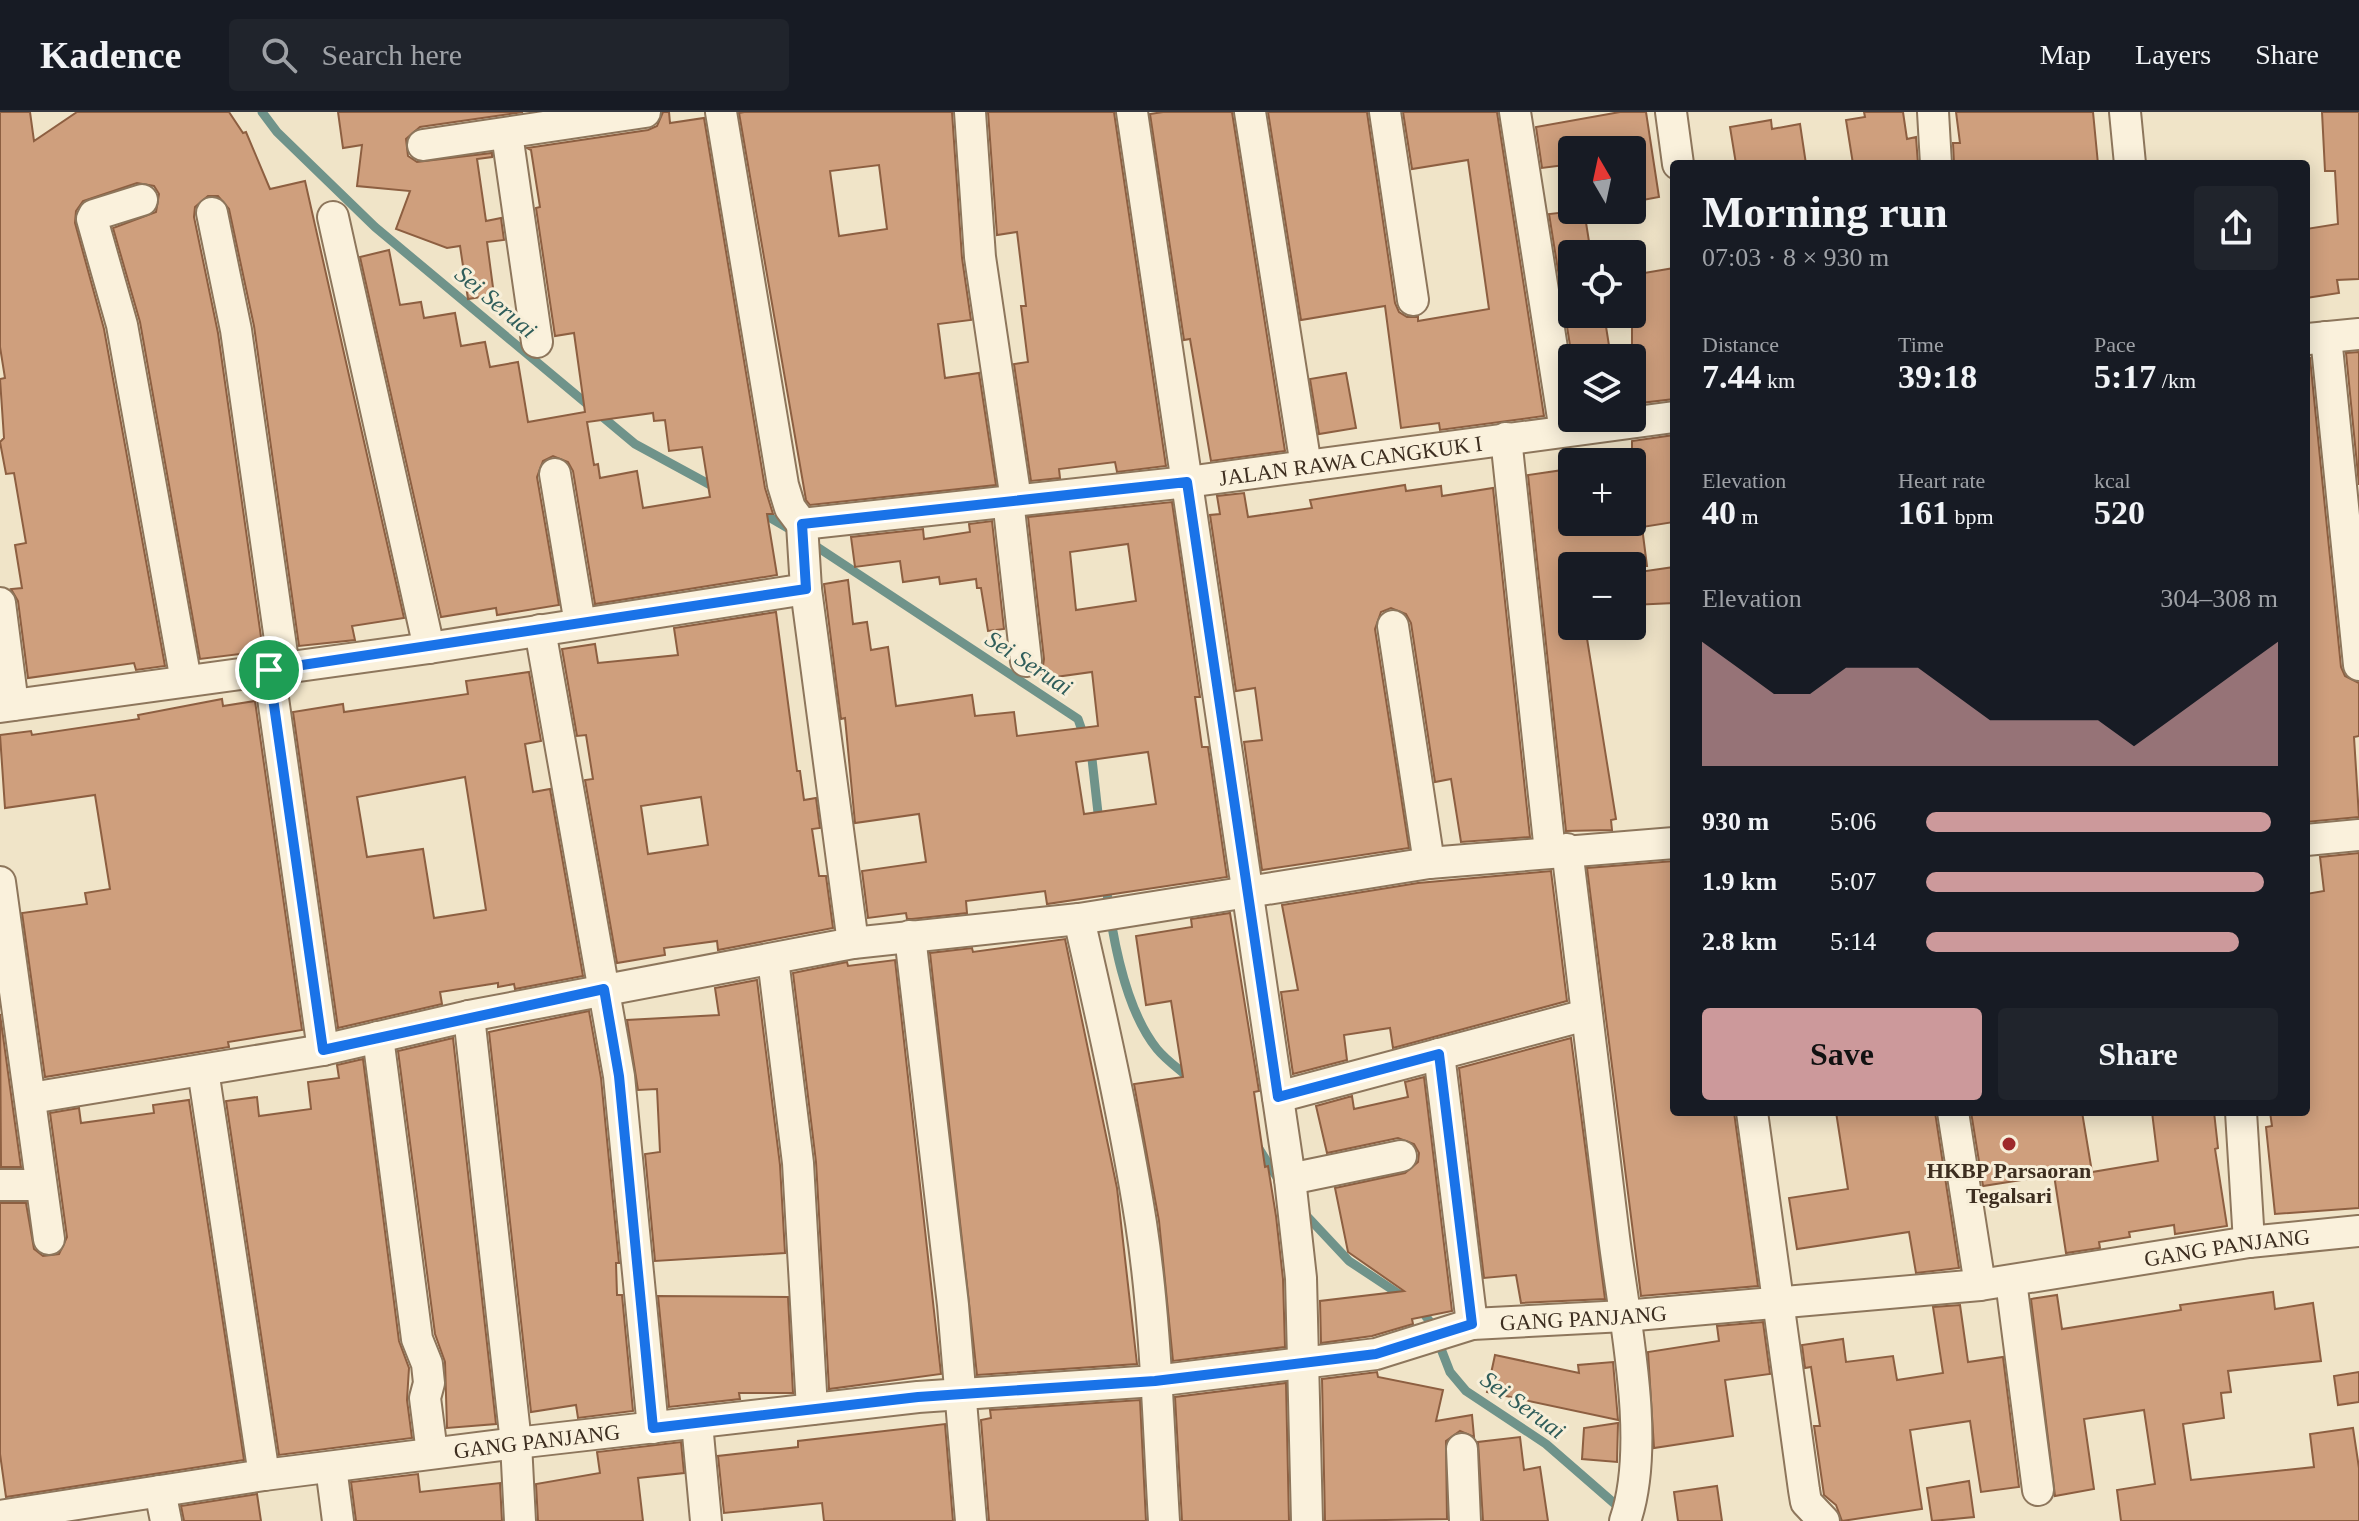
<!DOCTYPE html>
<html lang="en">
<head>
<meta charset="utf-8">
<style>
  :root { --surface:#171b24; --page:#20242c; --text:#f1f3f6; --muted:#9ea1a6; --line:#363941; --accent:#cc999b }
  body { margin:0; font-family:Georgia,serif; background:var(--page); color:var(--text); height:100vh; display:flex; flex-direction:column; font-size:30px; white-space:nowrap }
  * { box-sizing:border-box; margin:0 }
  p { font-size:26px; color:var(--muted) }
  .icon { flex:none; width:44px; height:44px; fill:none; stroke:currentColor; stroke-width:2; stroke-linecap:round; stroke-linejoin:round }
  .map { position:relative; flex:1; overflow:hidden }
  .details { position:absolute; left:1670px; top:48px; width:640px; height:956px; display:flex; flex-direction:column; background:var(--surface); border-radius:8px; box-shadow:0 4px 20px #0003 }
  .details>* { flex:none }
  .needle { width:52px; rotate:351deg }
  .buttons { position:absolute; left:1558px; top:24px; display:grid; gap:16px }
  .buttons a { display:grid; place-items:center; width:88px; height:88px; border-radius:8px; background:var(--surface); box-shadow:0 4px 20px #0003; font-size:40px }
  .pin { position:absolute; display:grid; place-items:center; width:68px; height:68px; color:#fff; margin:-34px; border:4px solid #fff; border-radius:50%; box-shadow:0 2px 8px #0007 }
  .round { display:grid; place-items:center; flex:none; width:84px; height:84px; border-radius:8px; background:var(--page) }
  .summary { display:flex; align-items:center; justify-content:space-between; height:136px; padding:0 32px }
  h1 { font-size:44px; font-weight:600; line-height:60px }
  .figures { display:grid; grid-template-columns:repeat(3,1fr); gap:12px; height:136px; padding:8px 32px }
  .figures div { display:grid; align-content:center }
  .figures b { font-size:34px; font-weight:600 }
  .figures small { font-size:22px; font-weight:400 }
  .figures p { font-size:22px }
  .chart { height:224px; padding:16px 32px }
  .chart p { display:flex; justify-content:space-between }
  .chart svg { width:100%; height:144px; margin-top:8px; fill:var(--accent); opacity:.7 }
  .button { display:flex; gap:16px; margin-top:auto; padding:16px 32px }
  .button a { flex:1; height:92px; border-radius:8px; background:var(--accent); color:#111; font-size:32px; font-weight:600; line-height:92px; text-align:center }
  .button a+a { background:var(--page); color:var(--text) }
  ul { padding:0 32px; list-style:none; font-size:26px }
  li { display:grid; grid-template-columns:128px 96px 1fr; align-items:center; height:60px }
  li i { height:20px; border-radius:10px; background:var(--accent) }
  header { display:flex; align-items:center; gap:48px; box-sizing:border-box; height:112px; padding:0 40px; background:var(--surface); border-bottom:2px solid var(--line) }
  header strong { font-size:38px }
  nav { display:flex; gap:44px; margin-inline-start:auto; font-size:28px }
  .search { width:560px; height:72px; background:var(--page); display:flex; align-items:center; gap:20px; box-sizing:border-box; padding:0 28px; border-radius:8px; color:var(--muted); font-size:30px }
  .map>svg:first-child { display:block }
  .lines { fill:none; stroke-linecap:round; stroke-linejoin:round }
  .stream { stroke:#6f938a; stroke-width:9 }
  .building { fill:#cf9f7d; stroke:#8d5f41; stroke-width:2; fill-rule:evenodd }
  .street-casing { stroke:#8d765c; stroke-width:34 }
  .street { stroke:#faf1dc; stroke-width:30 }
  .route-casing { stroke:#fff; stroke-width:16 }
  .route { stroke:#1a73e8; stroke-width:10 }
  .poi-dot { fill:#9e2a2b; stroke:#f7eed8; stroke-width:3 }
  .labels { text-anchor:middle; dominant-baseline:central; stroke-width:6; stroke-linejoin:round; paint-order:stroke }
  .street-label { font-size:22px; fill:#3d2e20; stroke:#f7eed8 }
  .poi-label { font-size:22px; font-weight:bold; fill:#3d2e20; stroke:#f7eed8 }
  .water-label { font-size:24px; font-style:italic; fill:#2f5d5a; stroke:#f7eed8 }
</style>
</head>
<body>
<header>
<strong>Kadence</strong>
<div class="search"><svg class="icon" aria-label="search" viewBox="0 0 24 24"><circle cx="10" cy="10" r="6"/><path d="M15 15l6 6"/></svg>Search here</div>
<nav><a>Map</a><a>Layers</a><a>Share</a></nav>
</header>
<div class="map">
<svg width="2359" height="1409" viewBox="0 0 2359 1409">
  <rect width="100%" height="100%" fill="#f0e4c8"/>
  <g class="lines">
    <path class="stream" d="M 262,0 L 277,20 L 375,115 L 635,332 L 716,376
      M 757,398 L 793,419
      M 808,429 L 1078,607 L 1092,647 L 1099,710
      M 1106,773 C 1112,823 1124,896 1157,937 C 1166,948 1179,957 1189,966
      M 1256,1032 L 1278,1067
      M 1304,1101 L 1349,1149 L 1405,1186
      M 1420,1197 L 1431,1211 L 1450,1260 L 1466,1279 L 1546,1332 L 1623,1399"/>
  </g>
  <path class="building" d="M 0,0 L 30,0 L 34,29 L 77,0 L 229,0 L 243,21 L 246,20 L 270,77 L 305,69 L 404,506 L 352,514 L 355,528 L 299,534 L 254,214 L 229,97 L 218,84 L 208,84 L 195,95 L 194,105 L 218,221 L 263,539 L 200,547 L 140,210 L 113,116 L 156,100 L 159,82 L 154,74 L 137,71 L 83,89 L 76,99 L 75,111 L 104,217 L 165,554 L 136,558 L 134,551 L 28,566 L 18,489 L 11,477 L 22,476 L 15,433 L 26,431 L 14,361 L 6,362 L 0,330 L 4,326 L 0,267 L 5,266 L 0,235 Z
    M 338,0 L 523,0 L 420,15 L 406,27 L 408,44 L 417,50 L 492,41 L 492,45 L 477,47 L 486,109 L 501,106 L 504,128 L 487,130 L 494,183 L 468,187 L 460,134 L 447,136 L 396,117 L 410,79 L 357,74 L 362,33 L 343,36 Z
    M 663,0 L 669,0 L 670,11 L 704,6 L 765,376 L 773,402 L 767,402 L 777,463 L 595,492 L 573,359 L 568,350 L 553,344 L 543,349 L 537,365 L 559,493 L 497,503 L 496,496 L 441,505 L 360,145 L 389,138 L 400,193 L 421,190 L 424,206 L 455,201 L 461,234 L 485,230 L 490,255 L 518,250 L 528,310 L 585,300 L 574,221 L 555,224 L 536,96 L 540,95 L 531,38 L 527,36 L 648,18 L 657,14 ZM 653,301 L 654,309 L 665,308 L 669,339 L 702,335 L 710,385 L 643,396 L 637,359 L 600,366 L 598,352 L 594,353 L 587,310 Z
    M 744,0 L 952,0 L 962,146 L 971,208 L 938,212 L 945,266 L 979,261 L 996,373 L 810,393 L 806,388 L 739,1 ZM 879,53 L 887,117 L 839,124 L 830,59 Z
    M 988,0 L 1114,0 L 1166,354 L 1117,360 L 1115,350 L 1059,357 L 1060,366 L 1031,369 L 1014,252 L 1028,250 L 1021,194 L 1026,194 L 1017,120 L 997,123 Z
    M 1163,0 L 1232,0 L 1285,339 L 1211,349 L 1190,227 L 1184,228 L 1150,2 Z
    M 1268,0 L 1367,0 L 1395,191 L 1399,200 L 1407,205 L 1418,205 L 1418,209 L 1489,197 L 1468,48 L 1412,57 L 1403,0 L 1497,0 L 1544,304 L 1440,318 L 1439,311 L 1401,316 L 1385,194 L 1301,208 Z
    M 1620,0 L 1646,0 L 1659,85 L 1632,90 L 1632,38 L 1572,38 L 1572,52 L 1542,56 L 1536,15 Z
    M 1864,0 L 1903,0 L 1907,27 L 1916,25 L 1918,52 L 1853,52 L 1846,8 L 1865,5 Z
    M 1956,0 L 2093,0 L 2098,52 L 1954,52 L 1953,31 L 1960,31 Z
    M 2322,0 L 2359,0 L 2359,167 L 2337,168 L 2339,181 L 2306,186 L 2306,117 L 2338,112 L 2335,59 L 2325,59 Z
    M 1771,8 L 1772,17 L 1800,12 L 1806,52 L 1736,52 L 1730,15 Z
    M 1584,98 L 1591,142 L 1572,142 L 1572,202 L 1604,202 L 1611,246 L 1572,246 L 1549,102 Z
    M 1674,156 L 1674,287 L 1632,292 L 1632,163 Z
    M 2359,240 L 2359,373 L 2346,241 Z
    M 2310,246 L 2341,555 L 2345,564 L 2359,571 L 2359,624 L 2354,625 L 2359,705 L 2306,710 L 2306,247 Z
    M 1346,261 L 1356,316 L 1319,322 L 1310,267 Z
    M 1674,323 L 1674,410 L 1642,415 L 1647,454 L 1572,454 L 1572,514 L 1585,514 L 1616,707 L 1611,708 L 1612,718 L 1566,719 L 1528,363 L 1563,358 L 1571,410 L 1632,410 L 1632,329 Z
    M 1405,373 L 1406,379 L 1441,374 L 1442,384 L 1493,376 L 1530,725 L 1461,730 L 1451,667 L 1435,670 L 1411,511 L 1406,502 L 1391,496 L 1381,500 L 1375,517 L 1409,736 L 1262,758 L 1244,630 L 1262,628 L 1255,576 L 1236,579 L 1210,403 L 1220,402 L 1217,384 L 1244,381 L 1248,405 L 1312,396 L 1310,388 Z
    M 1172,390 L 1200,585 L 1195,585 L 1202,635 L 1208,635 L 1227,765 L 1047,792 L 1045,779 L 966,789 L 967,801 L 912,807 L 907,807 L 906,801 L 868,806 L 862,759 L 926,750 L 919,702 L 855,711 L 845,606 L 841,607 L 824,472 L 848,468 L 853,512 L 867,510 L 871,538 L 888,535 L 896,594 L 972,583 L 975,604 L 1014,600 L 1017,624 L 1098,614 L 1092,560 L 1041,567 L 1044,547 L 1028,405 ZM 1128,432 L 1136,489 L 1076,498 L 1070,440 ZM 1148,640 L 1156,692 L 1084,702 L 1076,650 Z
    M 992,409 L 1004,517 L 988,519 L 981,476 L 977,476 L 976,467 L 940,472 L 939,465 L 903,470 L 900,449 L 855,455 L 851,425 L 923,417 L 924,427 L 970,420 L 969,412 Z
    M 1674,455 L 1674,491 L 1632,493 L 1632,461 Z
    M 776,500 L 797,659 L 800,659 L 804,688 L 816,686 L 820,716 L 812,717 L 819,764 L 826,764 L 833,816 L 718,838 L 717,829 L 664,836 L 665,843 L 617,851 L 585,668 L 593,667 L 586,623 L 577,624 L 562,537 L 595,532 L 598,551 L 678,543 L 674,516 ZM 701,685 L 708,733 L 648,742 L 641,694 Z
    M 529,560 L 541,629 L 525,632 L 533,680 L 550,677 L 583,864 L 515,877 L 514,872 L 498,875 L 498,871 L 440,880 L 442,892 L 338,916 L 293,600 L 343,592 L 344,600 L 468,582 L 466,569 ZM 465,665 L 486,798 L 434,806 L 423,737 L 367,745 L 357,685 Z
    M 222,587 L 223,594 L 255,589 L 302,918 L 228,930 L 229,935 L 45,965 L 22,801 L 87,792 L 85,781 L 110,777 L 95,683 L 5,696 L 0,623 L 31,619 L 32,623 L 139,607 L 138,603 Z
    M 2359,741 L 2359,1096 L 2275,1102 L 2266,1015 L 2272,1014 L 2270,1000 L 2306,1000 L 2306,782 L 2324,779 L 2320,745 Z
    M 1674,749 L 1674,1000 L 1734,1000 L 1758,1174 L 1641,1184 L 1587,756 Z
    M 1551,759 L 1567,889 L 1393,936 L 1390,916 L 1344,923 L 1347,948 L 1293,962 L 1281,880 L 1298,878 L 1282,793 L 1418,771 Z
    M 1230,801 L 1259,979 L 1254,980 L 1265,1055 L 1268,1054 L 1276,1104 L 1283,1167 L 1285,1235 L 1173,1249 L 1159,1109 L 1134,972 L 1183,965 L 1171,889 L 1146,893 L 1136,824 L 1192,815 L 1191,807 Z
    M 1065,827 L 1117,1076 L 1137,1252 L 977,1263 L 930,841 L 972,836 L 973,840 Z
    M 895,848 L 941,1262 L 829,1277 L 816,1050 L 793,861 L 847,850 L 848,854 Z
    M 757,868 L 780,1053 L 785,1141 L 655,1149 L 645,1042 L 660,1040 L 657,977 L 638,978 L 627,908 L 719,903 L 715,876 Z
    M 589,899 L 601,966 L 619,1151 L 616,1151 L 617,1183 L 622,1183 L 633,1299 L 578,1306 L 576,1293 L 531,1300 L 489,920 Z
    M 0,902 L 21,1055 L 1,1055 Z
    M 453,926 L 496,1312 L 447,1316 L 445,1250 L 435,1222 L 398,939 Z
    M 1571,926 L 1605,1187 L 1521,1191 L 1516,1163 L 1484,1166 L 1459,956 Z
    M 363,947 L 399,1229 L 409,1256 L 407,1288 L 412,1326 L 279,1343 L 226,989 L 257,985 L 259,1004 L 311,997 L 308,970 L 339,966 L 337,953 Z
    M 1424,965 L 1452,1199 L 1412,1207 L 1413,1212 L 1372,1224 L 1321,1231 L 1320,1189 L 1404,1179 L 1348,1140 L 1335,1076 L 1405,1061 L 1418,1050 L 1419,1041 L 1414,1032 L 1398,1026 L 1327,1041 L 1316,994 L 1352,984 L 1354,997 L 1408,985 L 1405,970 Z
    M 189,988 L 244,1348 L 6,1385 L 0,1342 L 0,1091 L 26,1091 L 34,1137 L 43,1144 L 59,1142 L 67,1125 L 50,1001 L 79,996 L 81,1011 L 154,1001 L 153,993 Z
    M 1836,1000 L 1935,1000 L 1959,1156 L 1916,1161 L 1909,1120 L 1797,1137 L 1789,1086 L 1848,1077 Z
    M 1971,1000 L 2082,1000 L 2092,1060 L 2158,1049 L 2152,1000 L 2214,1000 L 2218,1036 L 2215,1037 L 2227,1114 L 2175,1122 L 2174,1113 L 2129,1120 L 2130,1125 L 2099,1130 L 2100,1136 L 2066,1141 L 2054,1063 L 1983,1074 Z
    M 2273,1180 L 2275,1197 L 2313,1191 L 2321,1249 L 2228,1259 L 2231,1280 L 2221,1281 L 2224,1306 L 2183,1312 L 2191,1368 L 2314,1355 L 2310,1322 L 2353,1316 L 2359,1356 L 2359,1409 L 2121,1409 L 2117,1378 L 2155,1372 L 2144,1298 L 2084,1307 L 2094,1377 L 2055,1384 L 2031,1187 L 2057,1183 L 2062,1217 L 2181,1198 L 2180,1193 Z
    M 658,1184 L 788,1185 L 793,1281 L 739,1281 L 740,1287 L 669,1295 Z
    M 1960,1193 L 1968,1250 L 2003,1245 L 2019,1375 L 1981,1380 L 1970,1309 L 1910,1318 L 1922,1397 L 1842,1409 L 1836,1393 L 1824,1383 L 1814,1314 L 1820,1314 L 1811,1255 L 1805,1256 L 1802,1233 L 1843,1227 L 1846,1250 L 1893,1244 L 1897,1268 L 1943,1261 L 1933,1195 Z
    M 1763,1210 L 1770,1262 L 1725,1268 L 1733,1324 L 1654,1336 L 1648,1240 L 1719,1229 L 1717,1214 Z
    M 1495,1243 L 1579,1261 L 1578,1253 L 1613,1250 L 1618,1308 L 1487,1280 Z
    M 1377,1260 L 1378,1265 L 1443,1278 L 1436,1309 L 1472,1303 L 1474,1325 L 1460,1319 L 1446,1329 L 1447,1407 L 1325,1409 L 1322,1267 Z
    M 2359,1260 L 2359,1290 L 2338,1293 L 2334,1264 Z
    M 1286,1271 L 1289,1409 L 1182,1409 L 1175,1285 Z
    M 1140,1288 L 1146,1409 L 989,1409 L 981,1308 L 991,1306 L 990,1298 Z
    M 1618,1311 L 1617,1350 L 1582,1347 L 1584,1316 Z
    M 945,1312 L 953,1409 L 824,1409 L 822,1391 L 724,1401 L 718,1344 L 798,1335 L 798,1329 Z
    M 1520,1325 L 1524,1358 L 1540,1355 L 1548,1409 L 1483,1409 L 1478,1330 Z
    M 681,1330 L 684,1361 L 638,1366 L 643,1409 L 538,1409 L 536,1372 L 600,1361 L 597,1340 Z
    M 418,1362 L 420,1380 L 500,1371 L 502,1409 L 356,1409 L 351,1370 Z
    M 1969,1369 L 1974,1405 L 1932,1409 L 1927,1376 Z
    M 1717,1374 L 1722,1409 L 1678,1409 L 1674,1380 Z
    M 257,1382 L 261,1409 L 184,1409 L 181,1394 Z"/>
  <g class="lines">
    <g class="street-casing">
      <g id="street">
        <path d="M 721,0 L 783,373 L 790,396 L 802,412"/>
        <path d="M 970,0 L 980,145 L 1016,388"/>
        <path d="M 1132,0 L 1290,1067 L 1301,1166 L 1307,1409"/>
        <path d="M 1250,0 L 1306,354"/>
        <path d="M 1385,0 L 1413,188"/>
        <path d="M 1515,0 L 1565,319"/>
        <path d="M 1671,0 L 1678,52"/>
        <path d="M 1933,0 L 1936,52"/>
        <path d="M 2125,0 L 2130,52"/>
        <path d="M 507,22 L 537,230"/>
        <path d="M 423,33 L 645,0"/>
        <path d="M 142,88 L 94,103 L 92,107 L 122,213 L 186,569"/>
        <path d="M 212,101 L 236,218 L 284,556"/>
        <path d="M 333,105 L 429,536"/>
        <path d="M 2326,225 L 2359,553"/>
        <path d="M 2308,227 L 2359,222"/>
        <path d="M 1506,326 L 1550,740"/>
        <path d="M 555,362 L 580,512"/>
        <path d="M 1008,388 L 1026,549"/>
        <path d="M 806,477 L 853,831"/>
        <path d="M 0,491 L 13,593"/>
        <path d="M 1393,514 L 1429,751"/>
        <path d="M 540,518 L 619,964 L 653,1316"/>
        <path d="M 269,558 L 323,938"/>
        <path id="s1" d="M 0,595 L 429,536 L 806,477 L 802,412 L 1187,370 L 1674,305"/>
        <path d="M 2306,728 L 2359,723"/>
        <path d="M 1567,737 C 1582,867 1598,996 1614,1125 C 1624,1206 1652,1332 1625,1409"/>
        <path d="M 0,770 L 49,1127"/>
        <path d="M 1079,807 C 1102,907 1125,1009 1141,1111 C 1156,1209 1158,1310 1164,1409"/>
        <path d="M 910,824 L 953,1193 L 971,1409"/>
        <path d="M 773,847 L 798,1051 L 812,1297"/>
        <path d="M 469,904 L 516,1331 L 520,1409"/>
        <path d="M 378,925 L 417,1227 L 427,1252 L 429,1271 L 425,1286 L 432,1341"/>
        <path d="M 1439,942 L 1472,1212"/>
        <path d="M 203,958 L 264,1363"/>
        <path d="M 1278,985 L 1586,903"/>
        <path d="M 31,986 L 323,938 L 469,904 L 853,831 L 1079,807 L 1429,751 L 1674,731"/>
        <path d="M 1752,1000 L 1804,1378 L 1806,1390 L 1824,1409"/>
        <path d="M 1953,1000 L 1980,1173"/>
        <path d="M 2241,1000 L 2249,1130"/>
        <path d="M 1290,1067 L 1401,1044"/>
        <path d="M 0,1073 L 41,1073"/>
        <path d="M 2011,1169 L 2038,1378"/>
        <path d="M 697,1311 L 706,1409"/>
        <path d="M 1462,1337 L 1465,1409"/>
        <path d="M 331,1355 L 338,1409"/>
        <path d="M 160,1379 L 166,1409"/>
        <path id="s2" d="M 0,1404 L 264,1363 L 516,1331 L 918,1285 L 1155,1269 L 1376,1242 L 1472,1212 L 1624,1204 L 1980,1173 L 2249,1130 L 2359,1119"/>
      </g>
    </g>
    <use href="#street" class="street"/>
  </g>
  <g class="lines">
    <g class="route-casing">
      <path id="route" d="M 1187,370 L 1278,985 L 1439,942 L 1472,1212 L 1376,1242 L 1155,1269 L 918,1285 L 653,1316 L 619,964 L 604,877 L 323,938 L 269,558 L 806,477 L 802,412 Z"/>
    </g>
    <use href="#route" class="route"/>
  </g>
  <circle class="poi-dot" cx="2009" cy="1032" r="8"/>
  <g class="labels">
    <g class="street-label">
      <text stroke="none"><textPath href="#s1" startOffset="1432">JALAN RAWA CANGKUK I</textPath></text>
      <text stroke="none"><textPath href="#s2" startOffset="2246">GANG PANJANG</textPath></text>
      <text stroke="none"><textPath href="#s2" startOffset="1598">GANG PANJANG</textPath></text>
      <text stroke="none"><textPath href="#s2" startOffset="542">GANG PANJANG</textPath></text>
    </g>
    <g class="poi-label">
      <text x="2009" y="1058">HKBP Parsaoran<tspan x="2009" dy="25">Tegalsari</tspan></text>
    </g>
    <g class="water-label">
      <text transform="translate(496 190) rotate(40)">Sei Seruai</text>
      <text transform="translate(1029 551) rotate(33)">Sei Seruai</text>
      <text transform="translate(1523 1293) rotate(36)">Sei Seruai</text>
    </g>
  </g>
</svg>
<div class="buttons">
<a><svg class="needle" viewBox="-14 -14 28 28"><path d="M0-13l5 13h-10z" fill="#e53935"/><path d="M0 13l5-13h-10z" fill="#9ea1a6"/></svg></a>
<a><svg class="icon" aria-label="locate" viewBox="0 0 24 24"><circle cx="12" cy="12" r="6"/><path d="M12 2v4M12 18v4M2 12h4M18 12h4"/></svg></a>
<a><svg class="icon" aria-label="layers" viewBox="0 0 24 24"><path d="M12 4l9 5-9 5-9-5zM3 14l9 5 9-5"/></svg></a>
<a>+</a>
<a>−</a>
</div>
<div class="pin" style="left:269px;top:558px;background:#1e9e55"><svg class="icon" aria-label="arrive" viewBox="0 0 24 24"><path d="M6 21V4h12l-3 4 3 4H6"/></svg></div>
<section class="details">
<div class="summary"><div><h1>Morning run</h1><p>07:03 · 8 × 930 m</p></div><a class="round"><svg class="icon" aria-label="share" viewBox="0 0 24 24"><path d="M12 15V3M7 8l5-5 5 5M5 13v7h14v-7"/></svg></a></div>
<div class="figures">
<div><p>Distance</p><b>7.44<small> km</small></b></div>
<div><p>Time</p><b>39:18</b></div>
<div><p>Pace</p><b>5:17<small> /km</small></b></div>
</div>
<div class="figures">
<div><p>Elevation</p><b>40<small> m</small></b></div>
<div><p>Heart rate</p><b>161<small> bpm</small></b></div>
<div><p>kcal</p><b>520</b></div>
</div>
<div class="chart"><p><span>Elevation</span>304–308 m</p>
<svg viewBox="0 0 160 44" preserveAspectRatio="none"><path d="M0 44V6L10 14L20 22L30 22L40 14L50 14L60 14L70 22L80 30L90 30L100 30L110 30L120 38L130 30L140 22L150 14L160 6V44z"/></svg>
</div>
<ul>
<li><b>930 m</b>5:06<i style="width:98%"></i></li>
<li><b>1.9 km</b>5:07<i style="width:96%"></i></li>
<li><b>2.8 km</b>5:14<i style="width:89%"></i></li>
</ul>
<div class="button"><a>Save</a><a>Share</a></div>
</section>
</div>
</body>
</html>
